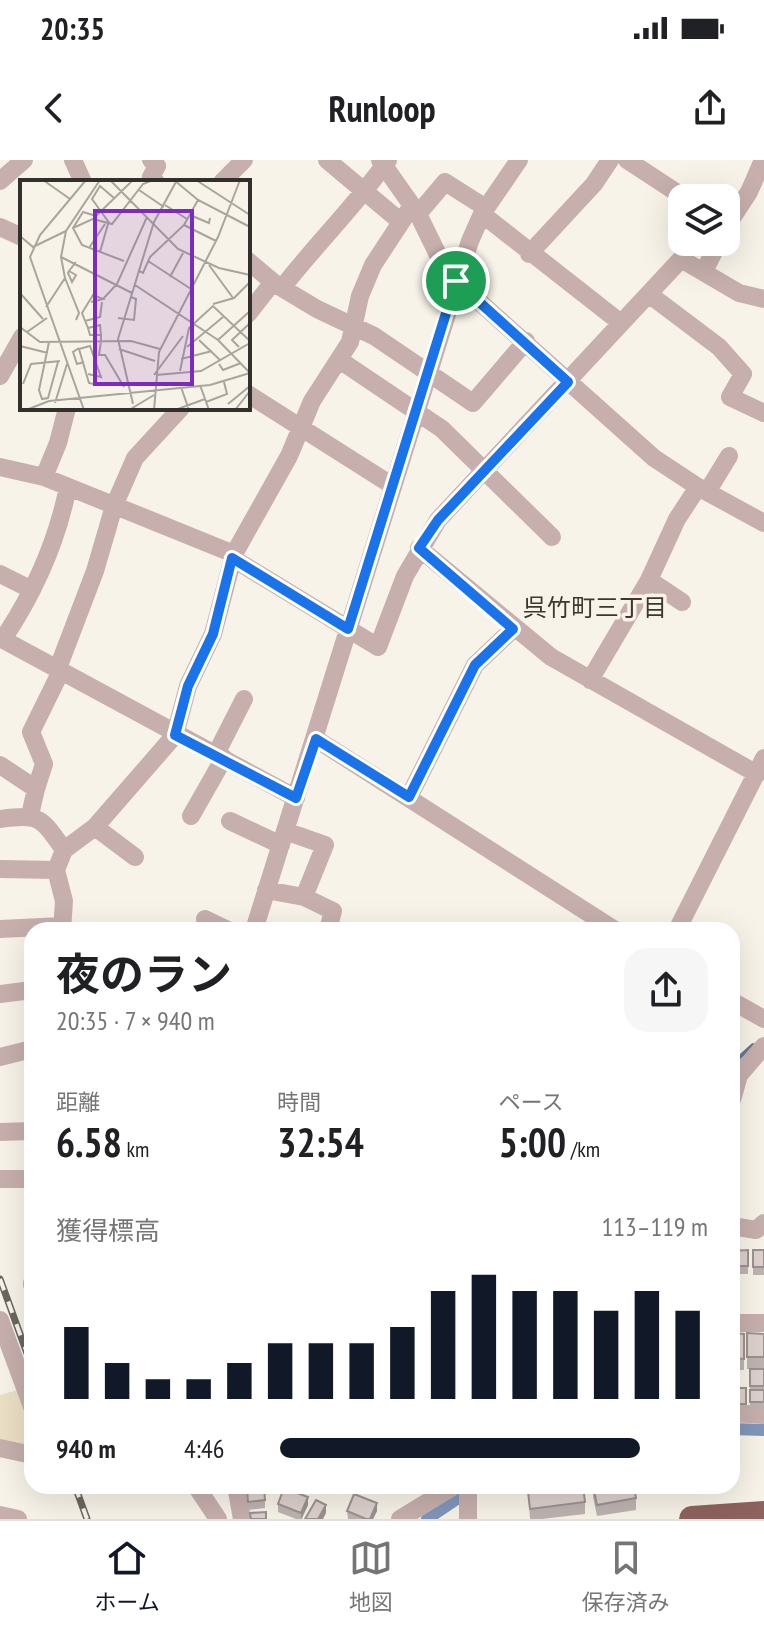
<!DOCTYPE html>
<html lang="ja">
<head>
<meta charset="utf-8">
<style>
  :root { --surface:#fff; --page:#f6f6f6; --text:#202124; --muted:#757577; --line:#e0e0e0; --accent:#111827 }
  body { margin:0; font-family:"PT Sans Narrow","Noto Sans JP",sans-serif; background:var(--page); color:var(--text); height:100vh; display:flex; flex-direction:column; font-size:30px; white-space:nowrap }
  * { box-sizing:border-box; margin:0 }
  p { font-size:26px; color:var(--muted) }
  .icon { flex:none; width:44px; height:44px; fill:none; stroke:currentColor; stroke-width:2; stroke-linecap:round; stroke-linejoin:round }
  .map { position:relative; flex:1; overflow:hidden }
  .panel { position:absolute; left:24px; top:762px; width:716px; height:572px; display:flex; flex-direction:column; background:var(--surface); border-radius:24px; box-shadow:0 8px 32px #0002 }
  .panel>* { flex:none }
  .fabs { position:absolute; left:668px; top:24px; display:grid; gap:16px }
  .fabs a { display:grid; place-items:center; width:72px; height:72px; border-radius:16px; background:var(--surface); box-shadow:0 8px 32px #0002; font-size:40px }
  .pin { position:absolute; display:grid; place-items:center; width:68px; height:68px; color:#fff; margin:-34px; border:4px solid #fff; border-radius:50%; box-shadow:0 2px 8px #0007 }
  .round { display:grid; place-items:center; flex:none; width:84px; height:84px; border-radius:24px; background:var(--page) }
  .overview { display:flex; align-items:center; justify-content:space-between; height:136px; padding:0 32px }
  h1 { font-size:44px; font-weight:700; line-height:60px }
  .figures { display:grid; grid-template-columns:repeat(3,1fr); gap:12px; height:136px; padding:8px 32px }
  .figures div { display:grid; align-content:center }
  .figures b { font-size:40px; font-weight:700 }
  .figures small { font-size:22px; font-weight:400 }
  .figures p { font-size:22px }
  .chart { height:224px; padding:16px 32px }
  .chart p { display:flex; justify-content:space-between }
  .chart svg { width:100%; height:144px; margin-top:8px; stroke:var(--accent); stroke-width:6 }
  ul { padding:0 32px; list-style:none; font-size:26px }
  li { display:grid; grid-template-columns:128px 96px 1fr; align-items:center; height:60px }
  li i { height:20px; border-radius:10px; background:var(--accent) }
  .status { display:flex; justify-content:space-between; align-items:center; height:56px; padding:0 40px; background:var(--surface); direction:ltr }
  .status svg { height:22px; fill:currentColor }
  header { display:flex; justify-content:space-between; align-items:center; height:104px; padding:0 32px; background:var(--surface); font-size:36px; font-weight:700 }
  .tabs { display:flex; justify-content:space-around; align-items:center; height:112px; border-top:2px solid var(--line); background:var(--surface); font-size:22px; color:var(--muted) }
  .tabs a { display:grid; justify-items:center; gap:4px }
  .tabs .on { color:var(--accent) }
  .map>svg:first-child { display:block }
  .green { fill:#ebe0c6 }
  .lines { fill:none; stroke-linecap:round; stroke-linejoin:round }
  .stream { stroke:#69778f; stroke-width:4 }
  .canal { stroke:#8096b9; stroke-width:12 }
  .minor { stroke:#c6afad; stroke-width:18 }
  .highway { stroke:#8e625e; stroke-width:26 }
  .rail-casing { stroke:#6a6761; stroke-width:7 }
  .rail { stroke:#f7f3e8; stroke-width:4; stroke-dasharray:12; stroke-linecap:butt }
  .wall { fill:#beb3b0 }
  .shaded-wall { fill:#9b9290 }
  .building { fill:#ddd0cd; stroke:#9b9290; stroke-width:2 }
  .route-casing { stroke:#fff; stroke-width:16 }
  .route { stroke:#1a73e8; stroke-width:10 }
  .labels { text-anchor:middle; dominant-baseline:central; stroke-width:7; stroke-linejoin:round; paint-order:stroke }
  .neighbourhood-label { font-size:24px; fill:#3c3830; stroke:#f7f3e8 }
  .inset-road { fill:none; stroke:#a8a59d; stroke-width:2 }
  .view { fill:#7b2cbf; fill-opacity:0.15; stroke:#7b2cbf; stroke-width:4 }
  .inset-edge { fill:none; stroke:#32302c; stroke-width:4 }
</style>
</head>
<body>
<div class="status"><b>20:35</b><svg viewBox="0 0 49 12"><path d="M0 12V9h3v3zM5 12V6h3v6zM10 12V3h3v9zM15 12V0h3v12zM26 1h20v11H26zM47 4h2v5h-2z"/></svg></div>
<header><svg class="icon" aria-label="back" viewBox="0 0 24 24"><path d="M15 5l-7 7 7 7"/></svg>Runloop<svg class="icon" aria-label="share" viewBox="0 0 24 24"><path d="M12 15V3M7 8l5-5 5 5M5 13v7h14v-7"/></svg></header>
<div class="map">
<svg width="764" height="1359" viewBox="0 0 764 1359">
  <rect width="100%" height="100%" fill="#f7f3e8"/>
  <path class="green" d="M 17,1230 L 32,1266 L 32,1289 L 0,1282 L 0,1235 Z"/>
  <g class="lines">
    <path class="stream" d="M 732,904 L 753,885"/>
    <path class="canal" d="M 732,1269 L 764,1270
      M 427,1359 L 470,1330"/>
    <path class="minor" d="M 73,0 L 83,22
      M 151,0 L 157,6 L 151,17 L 156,22
      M 327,0 L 400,61
      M 380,0 L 418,54 L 442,103 L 456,121 L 654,298 L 698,327 L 764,363
      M 627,0 L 685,38
      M 0,21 L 24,0
      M 222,22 L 244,0
      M 418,54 L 445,22 L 486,48
      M 482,54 L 621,163
      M 0,67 L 22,77
      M 726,67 L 749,32 L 763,0
      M 529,94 L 594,24 L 610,0
      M 248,101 L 273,122
      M 704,111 L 719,82
      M 282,128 L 317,149 L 374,176 L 473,243 L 526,181
      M 650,135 L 719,187 L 743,214 L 730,237 L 764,253
      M 248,154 L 273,122 L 282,128 C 316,84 356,45 388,0
      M 341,201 L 442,269 L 552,377
      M 0,216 L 22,177
      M 248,234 L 393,326
      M 0,307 L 44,317 L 234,394
      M 44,317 L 58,283 L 67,248
      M 707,332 L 729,296
      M 419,388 L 551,497 L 757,614
      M 232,398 L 378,487 L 405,416 L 438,360 L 681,99 L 739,133 L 764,139
      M 0,414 L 32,430
      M 649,420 L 682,442
      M 0,478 L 296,638
      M 3,479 C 34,433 57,381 68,327
      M 58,508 L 95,411 L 114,346 L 135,298 L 181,248
      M 590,520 L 649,420 L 677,359 L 698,327
      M 316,579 L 615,770
      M 216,594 L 244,539
      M 0,605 L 36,629 L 30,655
      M 36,629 L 44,604 L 31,572 L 61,511
      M 409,637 L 475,505 L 513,469
      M 191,656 L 224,598
      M 0,659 C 40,654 41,657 64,690 L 56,710 L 0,709
      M 230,661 L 281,685
      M 95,667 L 135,697
      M 285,671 L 325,685 L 304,737 L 333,751 L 328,770
      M 64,690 L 95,667 L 175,575 L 188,526 L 213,474 L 234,394 L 289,296 L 312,241 L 350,182 L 360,136 L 373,105 L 411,47
      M 56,710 L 64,741 L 62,770
      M 266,730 L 304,737
      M 205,759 L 228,770
      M 0,769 L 62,766
      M 254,770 L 470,81 L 482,54 L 519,0
      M 677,770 L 764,598
      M 0,834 L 32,830
      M 732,841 L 764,859
      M 0,897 L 32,889
      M 732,940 L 739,915 L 764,886
      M 0,972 L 32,971
      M 0,1019 L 32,1019
      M 732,1066 L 756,1070 L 764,1063
      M 32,1123 L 32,1125
      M 0,1160 L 32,1247
      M 732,1163 L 764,1163
      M 732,1253 L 764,1255
      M 0,1288 L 32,1295
      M 196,1326 L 218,1359
      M 236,1326 L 242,1359
      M 468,1326 L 468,1359
      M 0,1355 L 18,1359
      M 400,1359 L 454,1326"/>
    <path class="highway" d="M 692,1359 L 764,1354"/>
    <g class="rail-casing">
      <path id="rail" d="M 0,1119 L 32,1207
        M 75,1326 L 87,1359"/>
    </g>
    <use href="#rail" class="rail"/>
  </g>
  <path class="wall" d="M 748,1090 L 748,1114 L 732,1114 L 732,1091 Z
    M 753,1090 L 764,1090 L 764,1115 L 753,1115 Z
    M 732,1173 L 744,1174 L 744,1210 L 736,1210 L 736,1230 L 732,1230 Z
    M 747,1173 L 764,1174 L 764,1209 L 747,1209 Z
    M 750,1209 L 764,1209 L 764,1249 L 750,1250 Z
    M 737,1228 L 746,1228 L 746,1248 L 737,1248 Z
    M 593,1326 L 636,1338 L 636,1350 L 597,1356 L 593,1337 Z
    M 247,1328 L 265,1340 L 265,1348 L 248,1350 Z
    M 528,1332 L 585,1342 L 585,1354 L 542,1359 L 530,1359 Z
    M 278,1344 L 308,1345 L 302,1359 L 296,1359 L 278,1352 Z
    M 347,1351 L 377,1351 L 373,1359 L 348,1359 Z"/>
  <path class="shaded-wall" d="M 308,1337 L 308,1345 L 301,1359 L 301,1353 Z
    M 377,1343 L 377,1351 L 373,1359 L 370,1359 Z
    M 326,1345 L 326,1353 L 323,1359 L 318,1359 Z"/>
  <path class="building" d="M 748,1090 L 748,1106 L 732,1106 L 732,1091 Z
    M 753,1090 L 764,1090 L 764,1107 L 753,1107 Z
    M 732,1173 L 744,1174 L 744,1199 L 732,1198 Z
    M 747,1173 L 764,1174 L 764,1197 L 747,1197 Z
    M 736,1205 L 736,1222 L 732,1222 L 732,1206 Z
    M 750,1209 L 764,1209 L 764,1226 L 750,1226 Z
    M 737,1228 L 746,1228 L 746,1244 L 737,1244 Z
    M 750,1230 L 764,1230 L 764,1242 L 750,1242 Z
    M 583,1326 L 585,1342 L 530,1349 L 528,1332 Z
    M 593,1326 L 634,1326 L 636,1338 L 597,1345 Z
    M 264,1327 L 265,1340 L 248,1342 L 247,1328 Z
    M 284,1328 L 308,1337 L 301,1353 L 278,1344 Z
    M 354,1334 L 377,1343 L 370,1359 L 366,1359 L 347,1351 Z
    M 316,1340 L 326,1345 L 318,1359 L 305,1359 Z
    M 266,1352 L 266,1359 L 251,1359 L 250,1353 Z"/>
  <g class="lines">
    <g class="route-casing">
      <path id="route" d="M 456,121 L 568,222 L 438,360 L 419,388 L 513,469 L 475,505 L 409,637 L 316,579 L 296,638 L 175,575 L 188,526 L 213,474 L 232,398 L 348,469 Z"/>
    </g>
    <use href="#route" class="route"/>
  </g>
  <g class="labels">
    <g class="neighbourhood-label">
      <text x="595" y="447">呉竹町三丁目</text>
    </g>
  </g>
  <g transform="translate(20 20)">
    <rect width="230" height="230" fill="#f7f3e8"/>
    <path class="inset-road" d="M 23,0 L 50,19M 90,0 L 158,69 L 199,88 L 230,95M 154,0 L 178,20 L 230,47M 176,0 L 230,35M 119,10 L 144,27M 145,25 L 167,39M 170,35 L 189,43 L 190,38M 73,39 L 92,44 L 123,4 L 133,0M 90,44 L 72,19 L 80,6 L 94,18M 164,45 L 196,61M 53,48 L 63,32 L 73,35M 0,56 L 13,67 L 46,51M 69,68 L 85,44M 80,72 L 88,44M 41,77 L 112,113M 104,81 L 62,65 L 53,48 L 73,39 L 113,0M 128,81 L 171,109M 189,85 L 213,118M 49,91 L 56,95 L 52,102 L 48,93 L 49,91 L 56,82M 119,91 L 123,93 L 130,77 L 164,45 L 178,20M 150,97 L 163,73M 45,98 L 59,133 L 56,140M 115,105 L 198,160 L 230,193M 0,113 L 23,139M 83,119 L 97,104 L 127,37M 193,124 L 214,118 L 230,102M 26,127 L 45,98 L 41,77 L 46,51 L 80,0M 98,138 L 114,140 L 116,119 L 111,117M 65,141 L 80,137 L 82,122M 0,147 L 20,162 L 111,161 L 140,169M 68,148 L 62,133 L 73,115 L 83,119 L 71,122M 7,152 L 27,138M 81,155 L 70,155 L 68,148 L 80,145 L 81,155 L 81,161 L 79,175 L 85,175 L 104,207M 179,160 L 200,180M 198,160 L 230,131M 29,162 L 19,210 L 22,219 L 28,218 L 38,182M 0,166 L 28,173M 167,167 L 203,137M 219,167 L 212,160 L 230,143M 59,168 L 53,172 L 57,184 L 64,182M 99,169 L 135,181M 161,179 L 192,171M 199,184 L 203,190 L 221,183M 160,191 L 169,148 L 193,126 L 230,161M 68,194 L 81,197 L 70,166 L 59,169 L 69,203 L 78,205M 134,195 L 163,156M 136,195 L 181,191 L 230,163M 3,204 L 11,184 L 40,181M 180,205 L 189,230M 161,207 L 169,230M 186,222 L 207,214 L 204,202M 35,223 L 47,184M 113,224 L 98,159 L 134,42 L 157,0M 208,224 L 230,206M 6,230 L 29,221 L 190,205 L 230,193M 64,230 L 10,77 L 20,55 L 66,0M 109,230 L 134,215M 134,230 L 139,172 L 198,57 L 220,0M 155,230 L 185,219M 215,230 L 230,211"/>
    <path class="view" d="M 75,31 L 172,31 L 172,204 L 75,204 Z"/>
    <rect width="230" height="230" class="inset-edge"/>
  </g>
</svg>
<div class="fabs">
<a><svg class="icon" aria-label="layers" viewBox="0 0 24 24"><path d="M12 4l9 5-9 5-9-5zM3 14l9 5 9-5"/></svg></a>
</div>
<div class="pin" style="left:456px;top:121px;background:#1e9e55"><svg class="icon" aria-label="arrive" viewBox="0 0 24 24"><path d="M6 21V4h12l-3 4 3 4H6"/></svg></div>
<section class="panel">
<div class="overview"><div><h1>夜のラン</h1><p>20:35 · 7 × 940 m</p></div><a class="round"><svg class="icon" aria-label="share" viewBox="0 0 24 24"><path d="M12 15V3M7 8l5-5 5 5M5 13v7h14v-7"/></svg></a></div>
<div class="figures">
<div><p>距離</p><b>6.58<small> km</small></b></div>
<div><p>時間</p><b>32:54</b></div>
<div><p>ペース</p><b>5:00<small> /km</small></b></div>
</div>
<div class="chart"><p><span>獲得標高</span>113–119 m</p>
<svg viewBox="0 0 160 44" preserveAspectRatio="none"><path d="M5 44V22M15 44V33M25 44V38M35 44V38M45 44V33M55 44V27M65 44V27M75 44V27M85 44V22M95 44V11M105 44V6M115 44V11M125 44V11M135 44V17M145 44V11M155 44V17"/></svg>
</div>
<ul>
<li><b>940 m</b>4:46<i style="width:84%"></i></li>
</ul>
</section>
</div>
<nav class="tabs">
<a class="on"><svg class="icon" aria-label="home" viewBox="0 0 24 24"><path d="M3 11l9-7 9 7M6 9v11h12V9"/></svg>ホーム</a>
<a><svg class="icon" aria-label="map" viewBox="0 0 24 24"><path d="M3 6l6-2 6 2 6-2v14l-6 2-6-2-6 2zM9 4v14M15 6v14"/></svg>地図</a>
<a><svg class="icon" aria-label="saved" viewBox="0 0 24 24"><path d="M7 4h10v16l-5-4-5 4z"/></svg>保存済み</a>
</nav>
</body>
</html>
